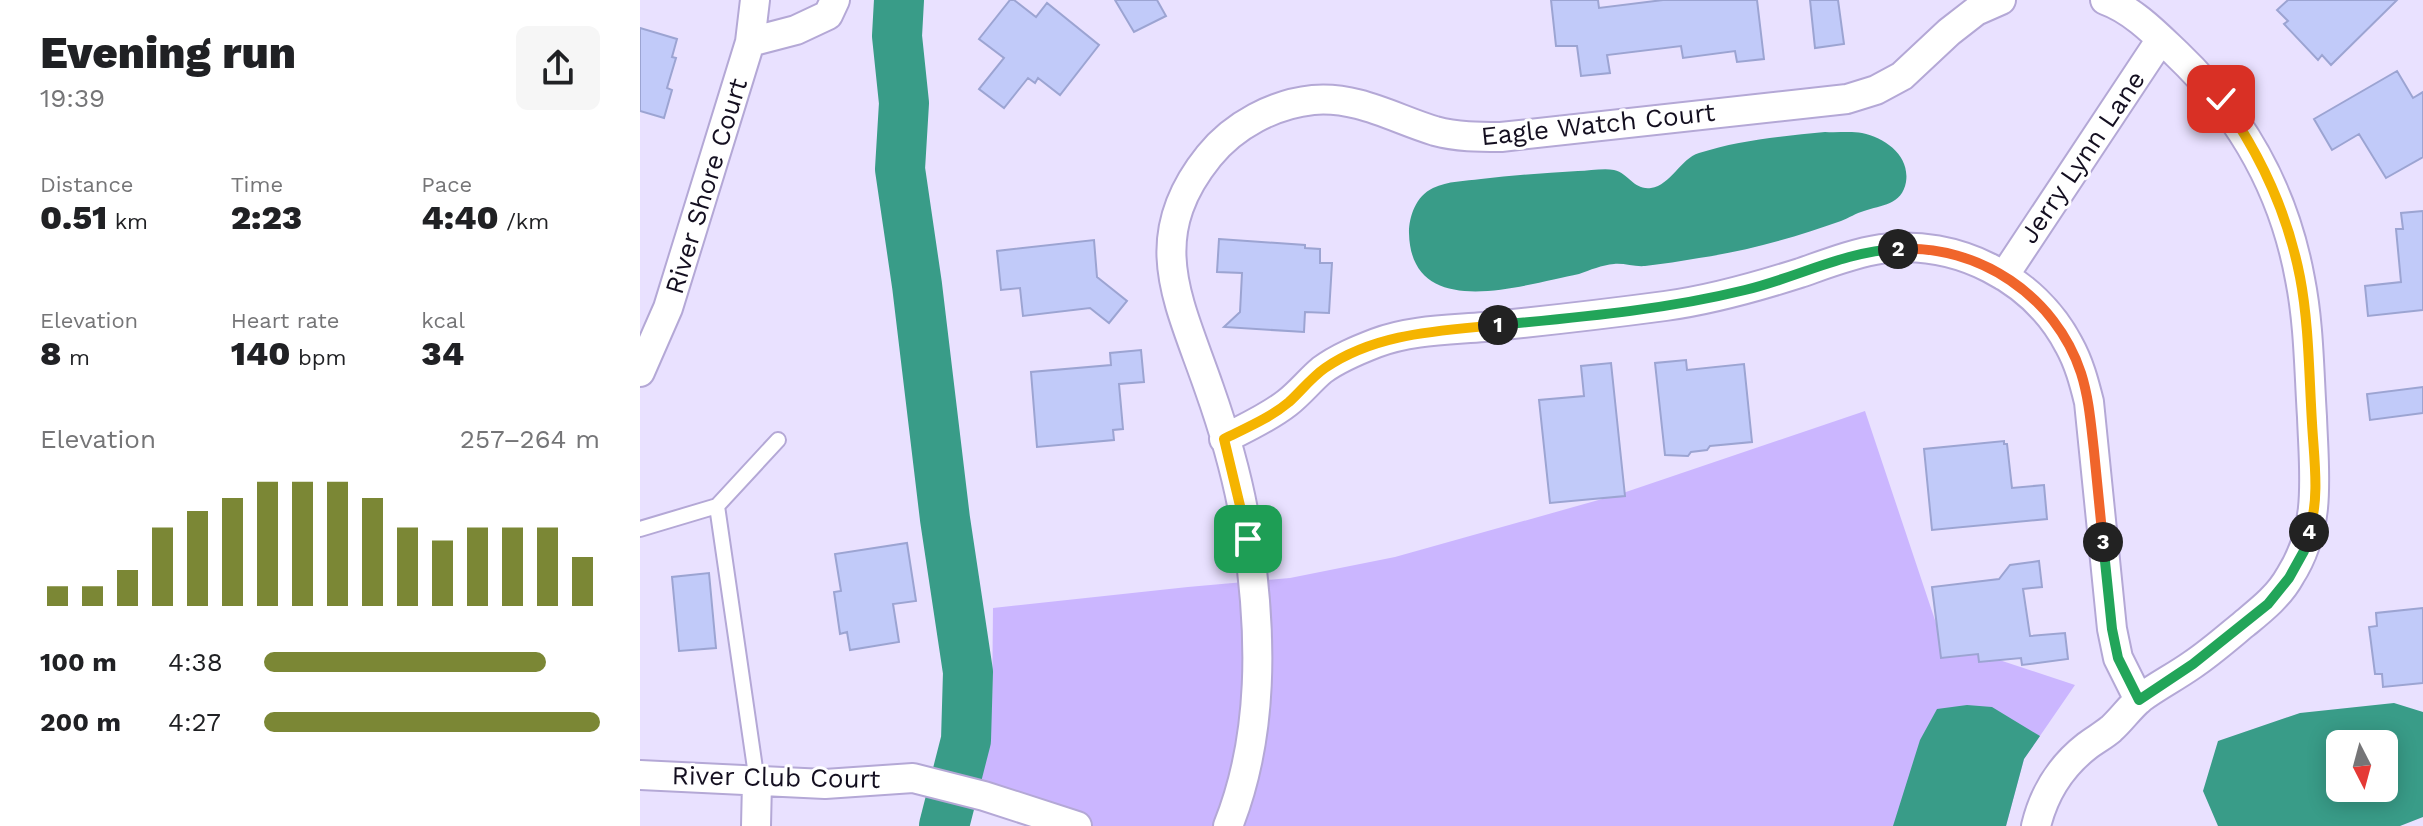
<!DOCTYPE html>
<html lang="en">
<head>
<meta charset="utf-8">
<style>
  :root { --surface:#fff; --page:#f6f6f6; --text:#202124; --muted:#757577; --accent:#7b8735 }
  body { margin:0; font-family:"Work Sans",sans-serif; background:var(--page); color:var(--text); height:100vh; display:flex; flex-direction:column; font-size:30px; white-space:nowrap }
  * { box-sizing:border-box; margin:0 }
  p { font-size:26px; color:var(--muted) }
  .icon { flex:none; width:44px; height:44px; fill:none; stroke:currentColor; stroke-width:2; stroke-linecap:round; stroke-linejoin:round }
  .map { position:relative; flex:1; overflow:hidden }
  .drawer { display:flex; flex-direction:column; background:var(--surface); width:640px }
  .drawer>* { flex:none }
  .needle { width:52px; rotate:174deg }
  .buttons { position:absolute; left:1686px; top:730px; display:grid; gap:16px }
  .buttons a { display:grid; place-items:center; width:72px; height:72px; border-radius:12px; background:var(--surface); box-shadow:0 4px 20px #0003; font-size:40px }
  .pin { position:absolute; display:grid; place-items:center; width:68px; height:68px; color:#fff; margin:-34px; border-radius:16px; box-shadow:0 4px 12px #0006 }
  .km { position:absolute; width:40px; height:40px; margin:-20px; border-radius:50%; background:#222; color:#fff; font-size:22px; line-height:40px; text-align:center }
  .round { display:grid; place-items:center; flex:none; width:84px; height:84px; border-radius:12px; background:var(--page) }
  .overview { display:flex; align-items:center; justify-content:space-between; height:136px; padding:0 40px }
  h1 { font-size:44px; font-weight:800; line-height:60px }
  .stats { display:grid; grid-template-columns:repeat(3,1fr); gap:12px; height:136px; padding:8px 40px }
  .stats div { display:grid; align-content:center }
  .stats b { font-size:34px; font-weight:800 }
  .stats small { font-size:22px; font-weight:400 }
  .stats p { font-size:22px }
  .chart { height:224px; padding:16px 40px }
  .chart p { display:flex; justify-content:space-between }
  .chart svg { width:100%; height:144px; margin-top:8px; stroke:var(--accent); stroke-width:6 }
  ul { padding:0 40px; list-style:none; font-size:26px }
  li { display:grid; grid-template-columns:128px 96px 1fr; align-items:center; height:60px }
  li i { height:20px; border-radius:10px; background:var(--accent) }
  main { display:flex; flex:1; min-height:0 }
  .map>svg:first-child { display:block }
  .green { fill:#cbb6ff }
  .water { fill:#399c88; fill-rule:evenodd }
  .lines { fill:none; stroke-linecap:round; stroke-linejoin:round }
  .river { stroke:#399c88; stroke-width:50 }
  .building { fill:#c1caf9; stroke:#9ca4d2; stroke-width:2 }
  .lane-casing { stroke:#b4a8d6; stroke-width:18 }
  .street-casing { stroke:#b4a8d6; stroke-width:32 }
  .lane { stroke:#fff; stroke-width:14 }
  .street { stroke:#fff; stroke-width:28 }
  .split-1-casing { stroke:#fff; stroke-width:16 }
  .split-2-casing { stroke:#fff; stroke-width:16 }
  .split-3-casing { stroke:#fff; stroke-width:16 }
  .split-4-casing { stroke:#fff; stroke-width:16 }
  .split-5-casing { stroke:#fff; stroke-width:16 }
  .split-1 { stroke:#f5b400; stroke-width:10 }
  .split-2 { stroke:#22a559; stroke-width:10 }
  .split-3 { stroke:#f0652b; stroke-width:10 }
  .split-4 { stroke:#22a559; stroke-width:10 }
  .split-5 { stroke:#f5b400; stroke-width:10 }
  .labels { text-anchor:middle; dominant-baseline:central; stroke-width:6; stroke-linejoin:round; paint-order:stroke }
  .street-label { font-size:26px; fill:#140f20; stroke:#fff }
</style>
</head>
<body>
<main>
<section class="drawer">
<div class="overview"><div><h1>Evening run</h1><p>19:39</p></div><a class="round"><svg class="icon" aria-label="share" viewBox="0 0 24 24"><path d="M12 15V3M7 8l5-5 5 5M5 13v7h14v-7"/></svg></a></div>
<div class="stats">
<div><p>Distance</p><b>0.51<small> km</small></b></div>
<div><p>Time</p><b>2:23</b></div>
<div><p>Pace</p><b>4:40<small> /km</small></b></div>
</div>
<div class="stats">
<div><p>Elevation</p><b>8<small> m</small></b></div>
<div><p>Heart rate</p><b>140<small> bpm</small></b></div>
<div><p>kcal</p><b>34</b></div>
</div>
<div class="chart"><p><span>Elevation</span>257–264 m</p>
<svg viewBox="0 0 160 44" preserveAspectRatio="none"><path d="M5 44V38M15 44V38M25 44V33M35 44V20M45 44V15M55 44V11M65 44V6M75 44V6M85 44V6M95 44V11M105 44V20M115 44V24M125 44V20M135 44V20M145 44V20M155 44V29"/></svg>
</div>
<ul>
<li><b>100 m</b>4:38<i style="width:84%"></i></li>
<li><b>200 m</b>4:27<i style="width:100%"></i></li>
</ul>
</section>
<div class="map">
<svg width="1783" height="826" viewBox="0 0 1783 826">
  <rect width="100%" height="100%" fill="#e9e1ff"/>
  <path class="green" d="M 1225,411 L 1302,641 L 1435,685 L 1384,759 L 1366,826 L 416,826 L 324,795 L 328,768 L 345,733 L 352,707 L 353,608 L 548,587 L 650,578 L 755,557 L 980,494 Z"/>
  <path class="water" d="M 1185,132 C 1197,133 1210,131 1222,133 C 1246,138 1270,156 1266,182 C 1262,205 1241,205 1224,211 C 1216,213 1209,218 1201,221 C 1156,237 1107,251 1059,258 C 1041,261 1023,264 1005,266 C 995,267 984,263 974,264 C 962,265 950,270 939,274 C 886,284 771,324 769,233 C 769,216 776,196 793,188 C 808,181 825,181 841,179 C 873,175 905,173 938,171 C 949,171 963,168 974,170 C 990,174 993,190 1011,188 C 1031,185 1040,159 1059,153 C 1099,140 1143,136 1185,132 Z
    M 1754,703 L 1783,712 L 1783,817 L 1760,826 L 1578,826 L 1563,791 L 1578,741 L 1660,713 ZM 1700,744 L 1744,744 L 1744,788 L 1700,788 Z
    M 1327,705 L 1352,707 L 1400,736 L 1384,759 L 1366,826 L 1253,826 L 1280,740 L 1297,709 Z"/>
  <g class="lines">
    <path class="river" d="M 259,0 L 257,36 L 264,103 L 260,169 L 277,285 L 305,519 L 328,672 L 326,740 L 304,826"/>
  </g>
  <path class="building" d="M 370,0 L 374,0 L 396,17 L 407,3 L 459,45 L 420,95 L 398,78 L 395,83 L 388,78 L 364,108 L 339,89 L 364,58 L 339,39 Z
    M 475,0 L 517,0 L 526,16 L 494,32 Z
    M 911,0 L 958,0 L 959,8 L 1023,0 L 1117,0 L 1124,59 L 1097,62 L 1095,51 L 1043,58 L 1041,46 L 967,55 L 970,73 L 941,76 L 937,46 L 916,46 Z
    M 1170,0 L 1198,0 L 1204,44 L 1175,48 Z
    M 1648,0 L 1757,0 L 1691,65 L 1682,55 L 1678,60 L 1644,24 L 1648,21 L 1637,10 Z
    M 0,28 L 37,39 L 32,57 L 36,58 L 27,88 L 32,90 L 24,118 L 0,111 Z
    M 1757,71 L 1773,98 L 1783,92 L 1783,157 L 1746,178 L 1719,134 L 1692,150 L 1674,119 Z
    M 1783,211 L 1783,310 L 1728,316 L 1725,286 L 1761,282 L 1756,229 L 1763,229 L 1761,213 Z
    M 579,239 L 665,245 L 665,248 L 680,249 L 680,263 L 692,263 L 689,313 L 665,312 L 664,332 L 584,327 L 600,312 L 602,273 L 577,272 Z
    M 454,240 L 457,277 L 487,301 L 469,323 L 450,308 L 383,316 L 380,288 L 361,290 L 357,251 Z
    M 501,350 L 504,382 L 479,384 L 483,429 L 473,430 L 474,440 L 397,447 L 391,372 L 471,365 L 470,353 Z
    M 1046,360 L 1047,370 L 1104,364 L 1112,442 L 1070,446 L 1067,450 L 1051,452 L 1048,456 L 1025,455 L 1015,363 Z
    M 971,363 L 985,496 L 910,503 L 899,400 L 944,396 L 941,366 Z
    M 1783,387 L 1783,413 L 1730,420 L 1727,394 Z
    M 1364,441 L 1364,444 L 1367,444 L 1372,488 L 1404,485 L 1407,519 L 1292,530 L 1284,449 Z
    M 267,543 L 276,601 L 253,604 L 259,642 L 210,650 L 207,632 L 200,634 L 194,592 L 201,591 L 195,554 Z
    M 1399,561 L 1402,587 L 1383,589 L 1390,636 L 1425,633 L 1428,659 L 1382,665 L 1381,658 L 1339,662 L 1338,654 L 1301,658 L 1292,587 L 1359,579 L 1370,565 Z
    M 69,573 L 76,648 L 39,651 L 32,577 Z
    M 1783,608 L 1783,683 L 1743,687 L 1742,674 L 1735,674 L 1729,627 L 1737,626 L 1736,613 Z"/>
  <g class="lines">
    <g class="lane-casing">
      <path id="lane" d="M 77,506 L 138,440
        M 0,529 L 77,506 L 117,782"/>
    </g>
    <g class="street-casing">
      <path id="street" d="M 115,0 L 110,42 L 156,30 L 188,15 L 195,0
        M 1364,276 L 1521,39
        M 0,372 L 28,308 L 110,42
        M 584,439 C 605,428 628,418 647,403 C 660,393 670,380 682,370 C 698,358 718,350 736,343 C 770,330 809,330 844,327 C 904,321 965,314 1025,306 C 1071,300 1116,287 1160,273 C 1186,264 1214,253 1241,249 C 1316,239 1394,278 1429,345 C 1439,363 1444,382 1449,402 L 1472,629 L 1478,658 L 1499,700
        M 0,775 L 185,784 L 273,778 L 344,796 L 437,826
        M 116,826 L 117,782
        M 588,826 C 624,736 622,635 608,540 C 601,489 586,436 569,388 C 539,301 502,239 569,156 C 594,125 634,104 673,100 C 718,96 755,119 795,131 C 817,137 839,137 861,137 L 1207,99 L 1236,90 L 1262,76 L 1309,32 L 1336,11 L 1361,0
        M 1396,826 C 1404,793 1420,767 1447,746 C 1455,740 1464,735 1471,729 C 1482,719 1490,707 1501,698 C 1517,686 1535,677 1552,665 C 1570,653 1587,638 1604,624 C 1621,610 1639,596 1650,576 C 1682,526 1674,474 1672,417 C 1669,371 1669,324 1660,279 C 1644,191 1601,115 1537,54 C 1516,34 1493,10 1465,0"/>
    </g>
    <use href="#lane" class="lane"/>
    <use href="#street" class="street"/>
  </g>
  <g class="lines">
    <g class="split-1-casing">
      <path id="split-1" d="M 608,539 L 584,439 C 606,428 630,418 649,402 C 661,391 672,377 685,368 C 736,333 798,331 858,325"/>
    </g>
    <g class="split-2-casing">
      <path id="split-2" d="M 858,325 C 941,317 1024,310 1105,290 C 1156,278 1205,251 1258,249"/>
    </g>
    <g class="split-3-casing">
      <path id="split-3" d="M 1258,249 C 1338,244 1416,296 1441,373 C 1449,398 1451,425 1454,451 C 1457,481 1460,511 1463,542"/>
    </g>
    <g class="split-4-casing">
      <path id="split-4" d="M 1463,542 L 1472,629 L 1478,658 L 1499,700 L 1553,664 L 1628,604 L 1649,578 L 1664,551 L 1669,532"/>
    </g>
    <g class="split-5-casing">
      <path id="split-5" d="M 1581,99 C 1620,153 1647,211 1660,277 C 1669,324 1669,375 1672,423 C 1674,459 1680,498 1669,532"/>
    </g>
    <use href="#split-1" class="split-1"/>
    <use href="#split-2" class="split-2"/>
    <use href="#split-3" class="split-3"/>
    <use href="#split-4" class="split-4"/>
    <use href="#split-5" class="split-5"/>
  </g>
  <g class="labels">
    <g class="street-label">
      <text transform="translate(958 124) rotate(-6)">Eagle Watch Court</text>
      <text transform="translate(1442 157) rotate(-56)">Jerry Lynn Lane</text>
      <text transform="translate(66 186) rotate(-73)">River Shore Court</text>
      <text transform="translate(136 777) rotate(1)">River Club Court</text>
    </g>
  </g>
</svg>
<div class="buttons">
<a><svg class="needle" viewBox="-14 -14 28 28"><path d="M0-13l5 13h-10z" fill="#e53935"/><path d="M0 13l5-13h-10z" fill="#757577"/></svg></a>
</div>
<div class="pin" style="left:608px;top:539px;background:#1e9e55"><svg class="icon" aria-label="arrive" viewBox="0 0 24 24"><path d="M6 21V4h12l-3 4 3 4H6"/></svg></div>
<div class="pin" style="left:1581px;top:99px;background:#d93025"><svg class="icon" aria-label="check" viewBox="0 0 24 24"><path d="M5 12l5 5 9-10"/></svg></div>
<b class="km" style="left:858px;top:325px">1</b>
<b class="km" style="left:1258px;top:249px">2</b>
<b class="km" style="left:1463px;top:542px">3</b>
<b class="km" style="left:1669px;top:532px">4</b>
</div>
</main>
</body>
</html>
